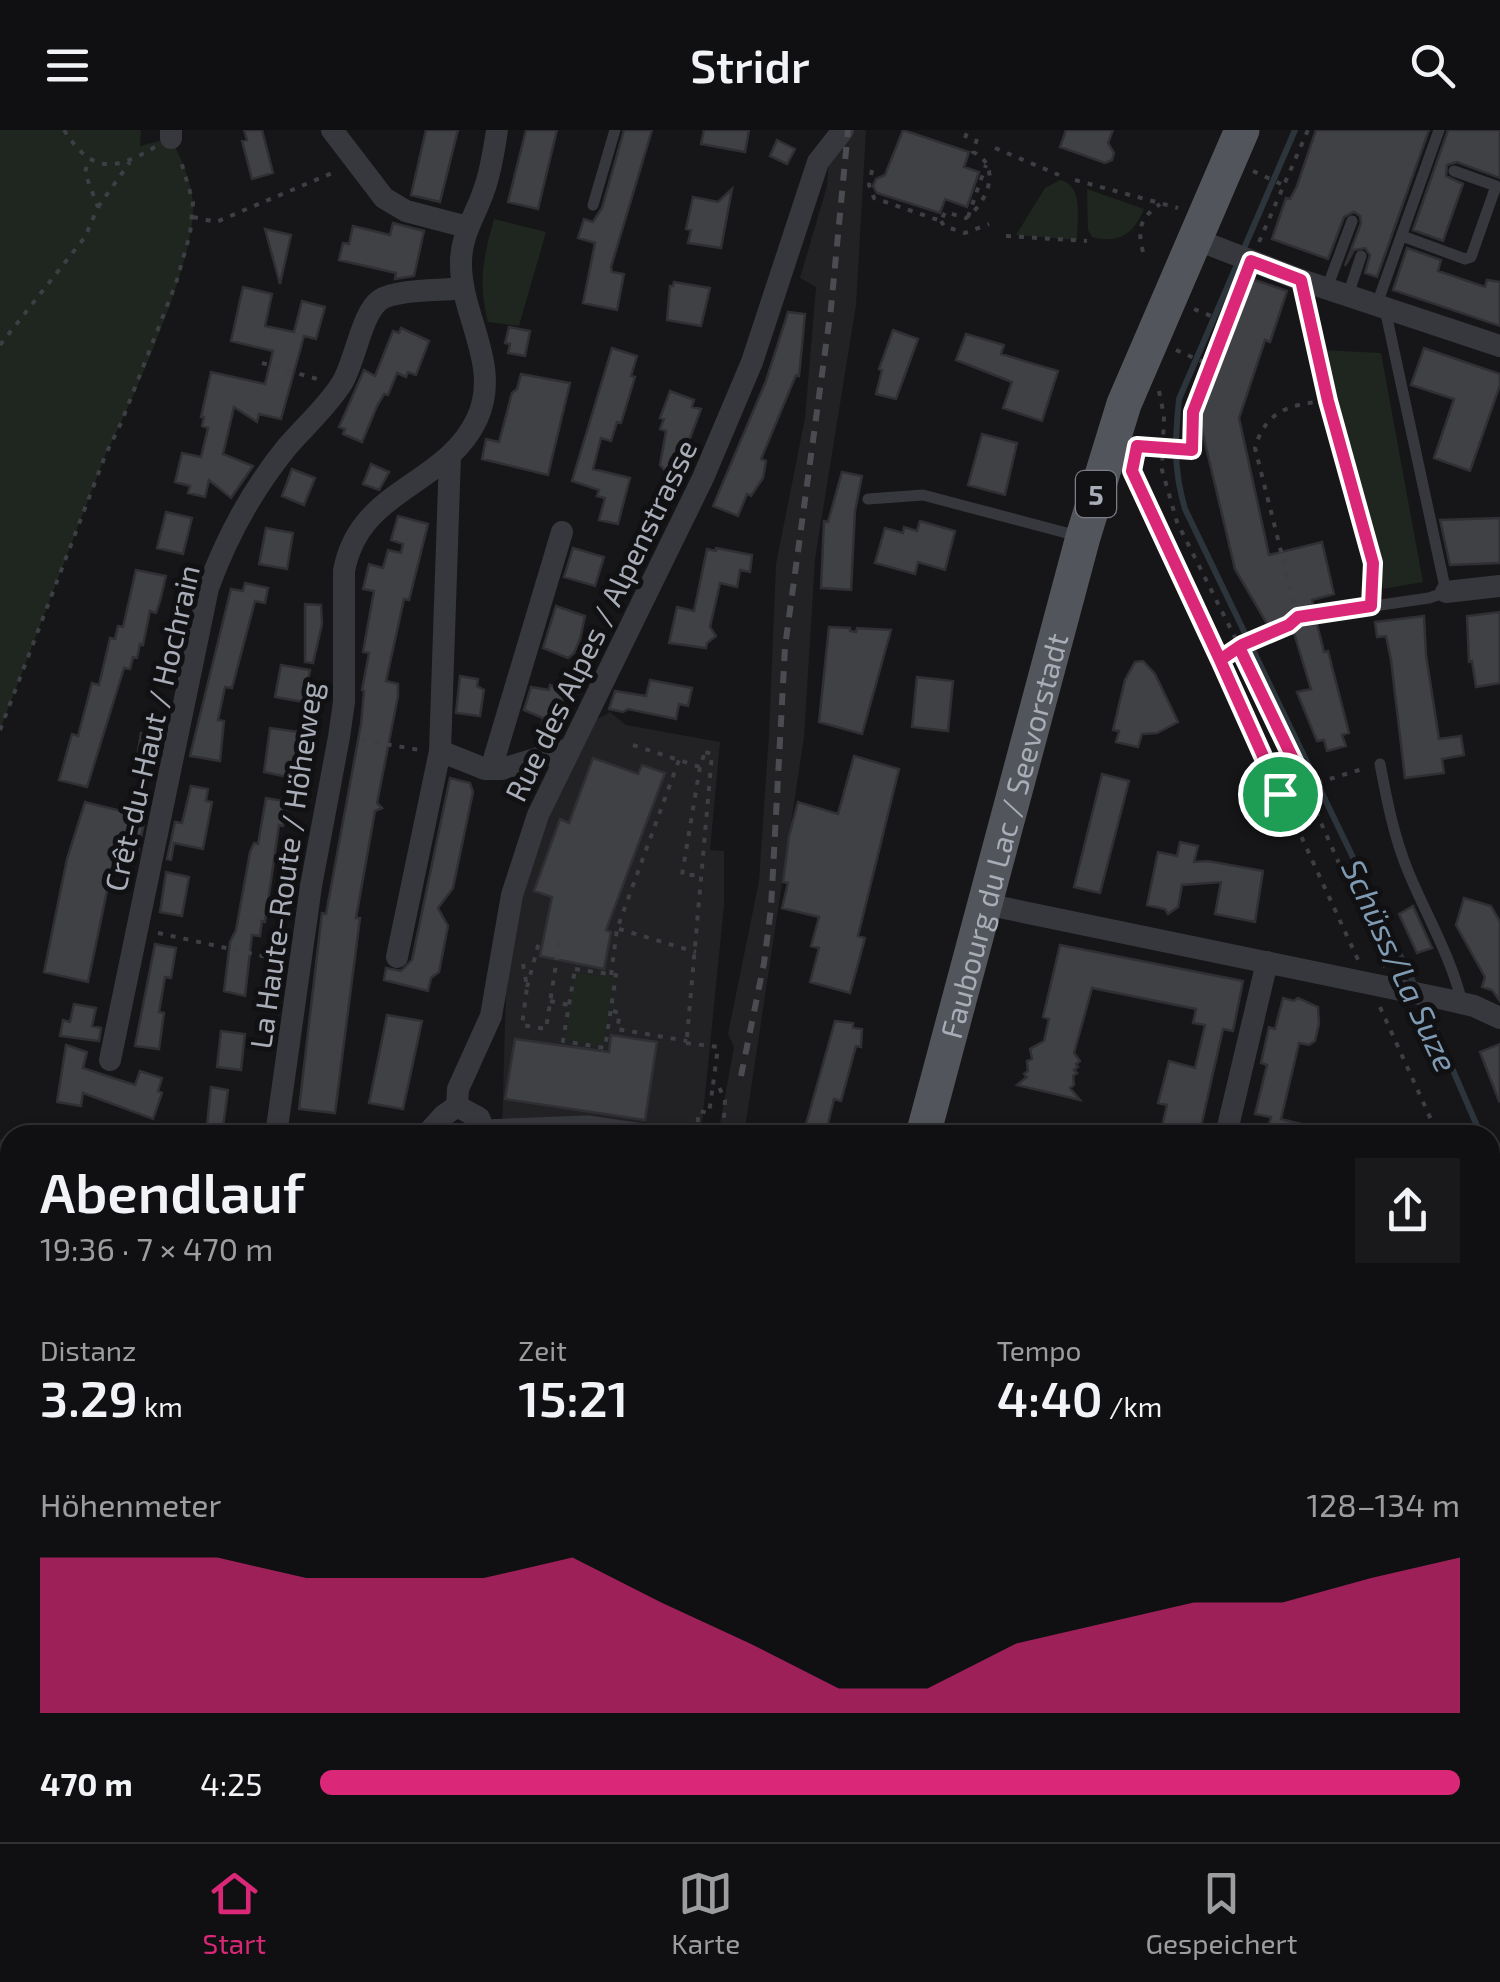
<!DOCTYPE html>
<html lang="de">
<head>
<meta charset="utf-8">
<style>
  :root { --surface:#101012; --page:#19191b; --text:#f1f3f6; --muted:#9c9d9f; --line:#303032; --accent:#db2777 }
  body { margin:0; font-family:"Exo 2",sans-serif; background:var(--page); color:var(--text); height:100vh; display:flex; flex-direction:column; font-size:38px; white-space:nowrap }
  * { box-sizing:border-box; margin:0 }
  p { font-size:32px; color:var(--muted) }
  .icon { flex:none; width:55px; height:55px; fill:none; stroke:currentColor; stroke-width:2; stroke-linecap:round; stroke-linejoin:round }
  .map { position:relative; flex:1; overflow:hidden }
  .drawer { position:absolute; left:0px; top:995px; width:1500px; height:718px; display:flex; flex-direction:column; background:var(--surface); border-radius:30px 30px 0 0; box-shadow:0 2px 8px #0004,0 0 0 2px var(--line) }
  .drawer>* { flex:none }
  .pin { position:absolute; display:grid; place-items:center; width:85px; height:85px; color:#fff; margin:-42px; border:5px solid #fff; border-radius:50%; box-shadow:0 2px 10px #0007 }
  .round { display:grid; place-items:center; flex:none; width:105px; height:105px; border-radius:0px; background:var(--page) }
  .summary { display:flex; align-items:center; justify-content:space-between; height:170px; padding:0 40px }
  h1 { font-size:55px; font-weight:600; line-height:75px }
  .metrics { display:grid; grid-template-columns:repeat(3,1fr); gap:15px; height:170px; padding:10px 40px }
  .metrics div { display:grid; align-content:center }
  .metrics b { font-size:50px; font-weight:600 }
  .metrics small { font-size:28px; font-weight:400 }
  .metrics p { font-size:28px }
  .chart { height:280px; padding:20px 40px }
  .chart p { display:flex; justify-content:space-between }
  .chart svg { width:100%; height:180px; margin-top:10px; fill:var(--accent); opacity:.7 }
  ul { padding:0 40px; list-style:none; font-size:32px }
  li { display:grid; grid-template-columns:160px 120px 1fr; align-items:center; height:75px }
  li i { height:25px; border-radius:12px; background:var(--accent) }
  header { display:flex; justify-content:space-between; align-items:center; height:130px; padding:0 40px; background:var(--surface); font-size:45px; font-weight:600 }
  .menu { display:flex; justify-content:space-around; align-items:center; height:140px; border-top:2px solid var(--line); background:var(--surface); font-size:28px; color:var(--muted) }
  .menu a { display:grid; justify-items:center; gap:5px }
  .menu .on { color:var(--accent) }
  .map>svg:first-child { display:block }
  .built { fill:#222225 }
  .green { fill:#1e261f }
  .lines { fill:none; stroke-linecap:round; stroke-linejoin:round }
  .stream { stroke:#2c353c; stroke-width:6 }
  .building { fill:#404145; stroke:#303034; stroke-width:2.5 }
  .path { stroke:#3d3f44; stroke-width:4; stroke-dasharray:5 8; stroke-linecap:butt }
  .lane { stroke:#37383d; stroke-width:11 }
  .street { stroke:#37383d; stroke-width:22 }
  .primary { stroke:#53555c; stroke-width:35 }
  .rail { stroke:#4a4c52; stroke-width:6; stroke-dasharray:12 10; stroke-linecap:butt }
  .route-casing { stroke:#fff; stroke-width:20 }
  .route { stroke:#db2777; stroke-width:12 }
  .labels { text-anchor:middle; dominant-baseline:central; stroke-width:10; stroke-linejoin:round; paint-order:stroke }
  .shield { fill:#111113; stroke:#7b7e86; stroke-width:2.5 }
  .shield-label { font-size:28px; font-weight:bold; fill:#a8adb8 }
  .street-label { font-size:30px; fill:#a8adb8; stroke:#111113 }
  .water-label { font-size:32px; font-style:italic; fill:#7f9bb3; stroke:#111113 }
</style>
</head>
<body>
<header><svg class="icon" aria-label="menu" viewBox="0 0 24 24"><path d="M4 6h16M4 12h16M4 18h16"/></svg>Stridr<svg class="icon" aria-label="search" viewBox="0 0 24 24"><circle cx="10" cy="10" r="6"/><path d="M15 15l6 6"/></svg></header>
<div class="map">
<svg width="1500" height="1712" viewBox="0 0 1500 1712">
  <rect width="100%" height="100%" fill="#161618"/>
  <path class="built" d="M 831,0 L 866,0 L 856,175 L 815,429 L 804,607 L 744,1005 L 718,1005 L 734,917 L 728,904 L 759,751 L 769,604 L 776,434 L 805,288 L 816,157 L 800,148 L 827,56 Z
    M 610,582 L 626,595 L 720,612 L 710,720 L 724,721 L 724,775 L 701,1005 L 502,998 L 506,862 L 512,801 L 533,723 L 592,592 Z
    M 848,1703 L 931,1703 L 938,1712 L 855,1712 Z"/>
  <path class="green" d="M 0,0 L 141,0 L 140,16 L 171,8 C 181,29 191,50 193,73 C 197,128 131,274 105,326 L 0,600 Z
    M 1060,50 C 1084,55 1077,90 1077,110 L 1016,105 L 1045,58 Z
    M 1087,59 L 1144,79 C 1134,104 1119,114 1092,107 L 1088,100 Z
    M 494,89 L 546,102 L 519,196 L 488,192 C 478,151 483,129 494,89 Z
    M 1321,220 L 1381,223 L 1423,452 L 1383,459 L 1367,382 Z
    M 575,842 L 614,848 L 604,916 L 565,910 Z
    M 10,1008 L 10,1702 L 122,1703 L 118,1712 L 0,1712 L 0,1009 Z"/>
  <g class="lines">
    <path class="stream" d="M 1295,0 L 1179,269 C 1175,310 1173,338 1185,379 L 1415,856
      M 1423,871 L 1481,1005
      M 1490,1027 L 1500,1052"/>
  </g>
  <path class="building" d="M 244,0 L 262,0 L 273,43 L 252,49 L 242,11 L 247,10 Z
    M 426,0 L 458,0 L 440,72 L 411,65 Z
    M 526,0 L 557,0 L 538,79 L 508,72 Z
    M 624,0 L 652,0 L 611,137 L 612,142 L 624,144 L 617,180 L 583,173 L 595,113 L 578,108 L 584,89 L 593,92 L 602,78 Z
    M 704,0 L 749,0 L 745,22 L 701,14 Z
    M 903,0 L 969,22 L 964,37 L 979,42 L 967,77 L 945,69 L 940,83 L 877,63 L 873,56 L 876,49 L 885,45 Z
    M 1066,0 L 1113,0 L 1108,13 L 1114,23 L 1112,30 L 1105,33 L 1060,17 Z
    M 1316,0 L 1429,0 L 1377,147 L 1365,143 L 1370,125 L 1365,118 L 1354,120 L 1345,136 L 1361,93 L 1360,86 L 1354,82 L 1344,87 L 1328,129 L 1272,109 L 1286,68 L 1290,69 L 1297,56 Z
    M 1448,0 L 1500,0 L 1500,48 L 1457,32 L 1447,35 L 1446,46 L 1463,54 L 1443,111 L 1413,100 Z
    M 777,10 L 795,19 L 787,34 L 770,26 Z
    M 732,59 L 721,118 L 688,113 L 691,100 L 686,99 L 693,67 L 718,72 Z
    M 393,93 L 424,101 L 414,146 L 395,149 L 396,143 L 339,130 L 343,113 L 349,114 L 353,96 L 390,105 Z
    M 265,99 L 291,105 L 280,154 Z
    M 1407,118 L 1441,130 L 1438,141 L 1485,157 L 1487,150 L 1500,152 L 1500,196 L 1393,160 Z
    M 1252,149 L 1287,161 L 1270,212 L 1265,210 L 1239,288 L 1269,425 L 1322,412 L 1334,464 L 1312,470 L 1313,475 L 1293,479 L 1289,484 L 1290,491 L 1270,499 L 1235,439 L 1201,296 L 1195,287 L 1204,276 L 1246,152 Z
    M 674,152 L 710,158 L 701,196 L 667,190 L 670,156 L 673,156 Z
    M 243,157 L 272,164 L 265,196 L 294,202 L 302,171 L 325,177 L 316,209 L 304,206 L 281,289 L 259,284 L 257,292 L 234,277 L 223,324 L 253,336 L 231,368 L 209,350 L 205,367 L 188,363 L 190,356 L 175,352 L 182,323 L 201,327 L 208,298 L 202,296 L 204,287 L 201,287 L 211,242 L 265,254 L 273,221 L 231,211 Z
    M 788,182 L 805,184 L 799,246 L 796,245 L 761,329 L 766,331 L 763,348 L 751,366 L 747,364 L 738,386 L 713,376 L 766,251 Z
    M 509,197 L 530,201 L 525,226 L 508,223 L 510,214 L 505,213 Z
    M 401,198 L 429,211 L 416,245 L 408,242 L 406,247 L 397,243 L 388,265 L 384,264 L 377,276 L 362,312 L 343,304 L 345,299 L 339,297 L 364,240 L 375,246 L 393,201 L 399,203 Z
    M 893,200 L 918,209 L 896,269 L 876,264 L 882,240 L 879,239 Z
    M 966,204 L 1004,215 L 1001,224 L 1058,241 L 1042,291 L 1003,278 L 1012,252 L 956,230 Z
    M 612,218 L 637,226 L 631,246 L 635,247 L 621,293 L 617,292 L 611,311 L 601,308 L 593,339 L 630,348 L 618,394 L 599,390 L 605,368 L 597,366 L 599,360 L 572,351 Z
    M 1424,218 L 1500,244 L 1500,255 L 1470,341 L 1434,328 L 1454,269 L 1411,255 Z
    M 521,244 L 570,253 L 548,345 L 482,329 L 486,309 L 499,312 L 512,263 L 517,259 Z
    M 670,261 L 694,270 L 692,277 L 701,279 L 674,351 L 660,335 L 666,301 L 660,299 L 664,289 L 660,288 Z
    M 982,304 L 1017,313 L 1005,365 L 968,355 Z
    M 371,334 L 389,342 L 379,360 L 363,354 Z
    M 292,339 L 315,348 L 304,375 L 282,366 Z
    M 842,342 L 862,346 L 855,381 L 851,460 L 821,458 L 824,391 L 828,392 Z
    M 166,382 L 192,388 L 183,424 L 157,418 Z
    M 398,386 L 428,394 L 409,470 L 404,469 L 386,551 L 398,554 L 398,566 L 377,673 L 382,678 L 375,681 L 356,788 L 360,788 L 335,983 L 299,979 L 322,783 L 326,784 L 361,594 L 364,561 L 362,560 L 369,523 L 363,522 L 374,461 L 363,459 L 369,434 L 383,438 L 388,420 L 401,423 L 403,414 L 391,410 Z
    M 1500,388 L 1500,433 L 1450,435 L 1440,390 Z
    M 920,391 L 955,401 L 945,440 L 918,432 L 915,444 L 875,433 L 885,398 L 903,403 L 904,397 L 917,401 Z
    M 266,398 L 293,403 L 287,439 L 259,434 Z
    M 573,418 L 604,427 L 595,456 L 564,447 Z
    M 716,418 L 752,425 L 750,442 L 740,440 L 737,457 L 720,453 L 710,497 L 716,506 L 707,513 L 706,518 L 669,513 L 677,477 L 694,481 L 707,419 L 716,421 Z
    M 136,440 L 166,446 L 160,471 L 156,483 L 150,481 L 143,515 L 140,514 L 137,528 L 133,527 L 130,539 L 124,538 L 87,657 L 59,650 L 72,604 L 78,606 L 92,553 L 99,555 L 110,508 L 115,509 L 118,496 L 123,497 Z
    M 245,453 L 268,458 L 265,473 L 255,471 L 232,558 L 225,557 L 218,590 L 224,591 L 220,631 L 190,626 L 231,459 L 243,461 Z
    M 305,474 L 321,475 L 322,494 L 313,533 L 305,532 Z
    M 556,476 L 585,486 L 580,509 L 574,523 L 568,528 L 543,518 Z
    M 1500,482 L 1500,553 L 1476,557 L 1472,531 L 1469,532 L 1467,486 Z
    M 1424,486 L 1426,525 L 1439,609 L 1461,606 L 1464,625 L 1442,629 L 1444,643 L 1405,648 L 1391,530 L 1386,506 L 1377,507 L 1375,492 Z
    M 1291,493 L 1298,496 L 1317,494 L 1324,522 L 1328,521 L 1349,603 L 1342,605 L 1346,616 L 1327,621 L 1324,610 L 1317,611 L 1297,562 L 1311,559 Z
    M 829,497 L 850,498 L 850,501 L 856,502 L 857,498 L 891,500 L 862,604 L 819,592 Z
    M 1143,531 L 1155,544 L 1178,592 L 1157,603 L 1142,604 L 1138,617 L 1116,612 L 1119,601 L 1113,600 L 1125,550 L 1135,532 Z
    M 281,535 L 310,540 L 304,572 L 275,567 Z
    M 460,546 L 478,549 L 477,556 L 484,560 L 480,586 L 456,583 Z
    M 917,547 L 953,551 L 948,601 L 912,597 Z
    M 650,550 L 692,558 L 688,576 L 679,574 L 676,589 L 628,579 L 623,582 L 609,579 L 615,561 L 646,566 Z
    M 550,555 L 566,562 L 547,605 L 540,603 L 543,588 L 524,580 L 531,557 L 549,560 Z
    M 270,598 L 299,602 L 292,648 L 264,642 Z
    M 141,603 L 160,606 L 157,626 L 138,622 Z
    M 854,626 L 899,639 L 858,806 L 865,808 L 850,863 L 810,852 L 819,818 L 811,816 L 819,787 L 782,778 L 788,753 L 783,752 L 789,706 L 798,672 L 838,684 Z
    M 593,628 L 638,644 L 642,635 L 665,643 L 606,800 L 611,802 L 604,839 L 540,826 L 552,767 L 534,761 L 560,689 L 569,693 Z
    M 1102,644 L 1129,651 L 1100,763 L 1074,757 Z
    M 450,648 L 470,653 L 473,662 L 453,758 L 438,778 L 448,796 L 439,842 L 431,848 L 428,861 L 384,850 L 386,838 L 401,841 L 412,830 Z
    M 191,656 L 208,659 L 206,671 L 212,672 L 203,719 L 174,713 L 171,730 L 167,729 L 175,692 L 182,693 Z
    M 266,668 L 288,672 L 283,696 L 279,695 L 265,792 L 262,791 L 260,806 L 252,805 L 245,866 L 224,861 L 230,812 L 236,800 L 250,722 L 254,713 L 258,714 Z
    M 85,672 L 133,684 L 135,675 L 147,677 L 138,723 L 116,718 L 88,852 L 44,842 L 67,729 Z
    M 1180,712 L 1198,716 L 1194,732 L 1208,731 L 1263,741 L 1255,792 L 1215,784 L 1221,752 L 1182,755 L 1178,777 L 1168,784 L 1165,779 L 1147,775 L 1158,722 L 1177,726 Z
    M 166,742 L 189,747 L 182,786 L 160,782 Z
    M 1464,768 L 1491,776 L 1500,792 L 1500,871 L 1492,860 L 1482,857 L 1485,847 L 1456,795 Z
    M 1413,776 L 1432,818 L 1417,823 L 1399,784 Z
    M 155,814 L 176,818 L 171,848 L 165,847 L 159,882 L 164,883 L 159,919 L 135,916 Z
    M 1060,815 L 1243,851 L 1233,901 L 1223,899 L 1199,1005 L 1160,1005 L 1167,975 L 1158,973 L 1169,931 L 1195,938 L 1205,895 L 1193,893 L 1196,879 L 1092,858 L 1074,923 L 1080,931 L 1076,934 L 1078,937 L 1074,940 L 1077,943 L 1073,946 L 1074,955 L 1070,958 L 1080,970 L 1017,955 L 1027,947 L 1024,944 L 1028,941 L 1027,931 L 1032,929 L 1030,919 L 1044,911 L 1049,889 L 1043,887 Z
    M 1283,868 L 1294,871 L 1298,868 L 1318,877 L 1319,894 L 1315,911 L 1309,915 L 1299,913 L 1281,989 L 1321,999 L 1320,1005 L 1266,1005 L 1271,987 L 1255,984 L 1267,935 L 1261,933 L 1269,897 L 1275,899 Z
    M 74,874 L 96,878 L 92,896 L 101,898 L 99,911 L 60,906 L 63,890 L 70,892 Z
    M 387,885 L 422,891 L 403,979 L 369,973 Z
    M 835,891 L 853,893 L 853,898 L 862,899 L 861,917 L 856,916 L 841,971 L 834,969 L 825,1005 L 803,1005 Z
    M 221,901 L 245,904 L 241,940 L 217,937 Z
    M 611,905 L 657,912 L 645,990 L 505,969 L 515,909 L 609,922 Z
    M 1500,914 L 1500,970 L 1499,971 L 1480,922 Z
    M 66,915 L 87,922 L 83,938 L 113,948 L 135,955 L 140,941 L 162,948 L 158,961 L 162,963 L 153,989 L 83,963 L 81,976 L 57,972 Z
    M 211,957 L 228,960 L 223,997 L 207,995 Z"/>
  <g class="lines">
    <path class="path" d="M 64,0 C 92,44 114,41 155,17
      M 965,8 L 968,0
      M 995,18 L 1059,45
      M 872,40 L 869,55 L 874,68 L 941,91 L 945,82 L 966,88 C 987,73 1003,36 973,22 L 977,9
      M 1253,41 L 1281,54
      M 1075,50 L 1178,78
      M 98,77 L 130,32
      M 193,87 L 216,92 L 337,41
      M 968,87 L 986,35
      M 941,91 L 944,96 L 965,103 L 989,94
      M 1006,106 L 1087,111
      M 1259,112 L 1308,0
      M 1143,122 C 1137,99 1140,88 1160,74
      M 1194,179 L 1226,192
      M 0,215 L 85,107 L 98,77 L 85,43 L 88,30
      M 1176,220 L 1208,234
      M 1317,227 L 1373,433 L 1372,460
      M 262,233 L 317,249
      M 1159,261 L 1164,286 L 1162,340 L 1177,392 L 1267,571 L 1385,837
      M 1137,316 L 1191,320 L 1193,282 L 1244,149
      M 1133,341 L 1359,832
      M 1294,473 L 1255,318 C 1266,279 1292,274 1328,271
      M 1219,529 L 1242,515 L 1287,496
      M 0,600 L 105,326 L 121,293 L 176,153 L 190,104 L 193,72 L 180,28
      M 361,610 L 420,620
      M 633,615 L 700,637 L 705,622
      M 700,637 L 682,745 L 702,745
      M 1280,664 L 1366,638
      M 619,799 L 696,822
      M 158,803 L 281,830
      M 523,834 L 527,857 L 522,895 L 546,899 L 559,814 L 539,812 L 527,857
      M 575,839 L 616,845 L 605,918 L 563,911 Z
      M 611,845 L 617,799 L 679,630
      M 550,871 L 569,875
      M 1380,877 L 1438,1005
      M 613,881 L 620,883 L 617,899 L 687,911
      M 687,907 L 712,624 L 705,622
      M 686,913 L 718,917 L 713,955 L 719,957 L 725,970 L 724,988 L 736,1005
      M 696,1005 L 699,981 L 709,983 L 713,955
      M 0,1018 L 10,1040
      M 1490,1142 L 1500,1169
      M 60,1712 L 62,1702
      M 784,1712 L 787,1702"/>
    <path class="lane" d="M 593,75 L 615,0
      M 1402,106 L 1465,129 L 1471,127 L 1496,56 L 1454,41
      M 1301,150 L 1313,212
      M 1327,158 L 1352,91
      M 1348,165 L 1361,126
      M 1377,174 L 1439,0
      M 868,369 L 923,365 L 1078,406
      M 1298,487 L 1429,468 L 1446,462 L 1385,179
      M 1380,634 C 1387,671 1394,707 1408,741 C 1426,785 1451,826 1462,873
      M 483,995 L 588,991 L 671,1003"/>
    <path class="street" d="M 332,0 L 384,68 L 406,81 L 467,97
      M 171,8 L 171,0
      M 1195,109 L 1301,150 L 1500,216
      M 450,326 L 440,621 L 485,639 L 502,639 L 568,619
      M 1446,462 L 1500,456
      M 491,639 L 562,402
      M 985,774 L 1444,869 L 1474,876 L 1500,888
      M 397,827 L 440,621
      M 110,930 L 208,458 C 227,406 252,360 287,317 C 305,296 327,277 342,253 C 355,232 362,182 380,170 C 396,159 442,161 463,158
      M 457,976 L 458,959 L 491,886 L 512,765 L 538,685 L 703,348 L 752,232 L 818,32 L 843,0
      M 457,976 L 479,988 L 486,1005
      M 276,1005 L 311,756 L 339,607 L 344,572 L 344,441 C 359,358 445,357 477,289 C 502,235 460,186 461,132 C 461,104 476,85 484,60 C 491,41 494,20 497,0
      M 426,1005 L 443,986 L 457,976
      M 1226,1005 L 1267,832
      M 1490,1379 L 1500,1381
      M 1490,1612 L 1500,1616
      M 939,1702 L 946,1712
      M 1332,1702 L 1370,1712
      M 127,1712 L 131,1702
      M 427,1712 L 431,1702
      M 1143,1712 L 1146,1702
      M 1239,1712 L 1241,1702"/>
    <g class="primary">
      <path id="s1" d="M 923,1005 L 1083,407 L 1124,274 L 1242,0"/>
      <path d="M 730,1712 L 733,1702"/>
    </g>
    <path class="rail" d="M 741,946 L 764,833 L 771,778 L 785,517 L 831,178 L 848,0
      M 882,1702 L 888,1712"/>
  </g>
  <g class="lines">
    <g class="route-casing">
      <path id="route" d="M 1280,664 L 1220,530 L 1239,517 L 1242,515 L 1289,495 L 1298,487 L 1371,476 L 1373,433 L 1328,271 L 1301,150 L 1251,131 L 1193,282 L 1192,320 L 1137,316 L 1132,341 L 1220,530 L 1239,517 L 1306,656 L 1280,664"/>
    </g>
    <use href="#route" class="route"/>
  </g>
  <g class="labels">
    <rect class="shield" x="1076" y="341" width="40" height="46" rx="8"/>
    <g class="shield-label">
      <text x="1096" y="364">5</text>
    </g>
    <g class="street-label">
      <text transform="translate(600 490) rotate(-64)">Rue des Alpes / Alpenstrasse</text>
      <text transform="translate(151 598) rotate(-77)">Crêt-du-Haut / Hochrain</text>
      <text stroke="none"><textPath href="#s1" startOffset="310">Faubourg du Lac / Seevorstadt</textPath></text>
      <text transform="translate(285 735) rotate(-82)">La Haute-Route / Höheweg</text>
    </g>
    <g class="water-label">
      <text transform="translate(1401 835) rotate(65)">Schüss/La Suze</text>
    </g>
  </g>
</svg>
<div class="pin" style="left:1280px;top:664px;background:#1e9e55"><svg class="icon" aria-label="arrive" viewBox="0 0 24 24"><path d="M6 21V4h12l-3 4 3 4H6"/></svg></div>
<section class="drawer">
<div class="summary"><div><h1>Abendlauf</h1><p>19:36 · 7 × 470 m</p></div><a class="round"><svg class="icon" aria-label="share" viewBox="0 0 24 24"><path d="M12 15V3M7 8l5-5 5 5M5 13v7h14v-7"/></svg></a></div>
<div class="metrics">
<div><p>Distanz</p><b>3.29<small> km</small></b></div>
<div><p>Zeit</p><b>15:21</b></div>
<div><p>Tempo</p><b>4:40<small> /km</small></b></div>
</div>
<div class="chart"><p><span>Höhenmeter</span>128–134 m</p>
<svg viewBox="0 0 160 44" preserveAspectRatio="none"><path d="M0 44V6L10 6L20 6L30 11L40 11L50 11L60 6L70 17L80 27L90 38L100 38L110 27L120 22L130 17L140 17L150 11L160 6V44z"/></svg>
</div>
<ul>
<li><b>470 m</b>4:25<i style="width:100%"></i></li>
</ul>
</section>
</div>
<nav class="menu">
<a class="on"><svg class="icon" aria-label="home" viewBox="0 0 24 24"><path d="M3 11l9-7 9 7M6 9v11h12V9"/></svg>Start</a>
<a><svg class="icon" aria-label="map" viewBox="0 0 24 24"><path d="M3 6l6-2 6 2 6-2v14l-6 2-6-2-6 2zM9 4v14M15 6v14"/></svg>Karte</a>
<a><svg class="icon" aria-label="saved" viewBox="0 0 24 24"><path d="M7 4h10v16l-5-4-5 4z"/></svg>Gespeichert</a>
</nav>
</body>
</html>
